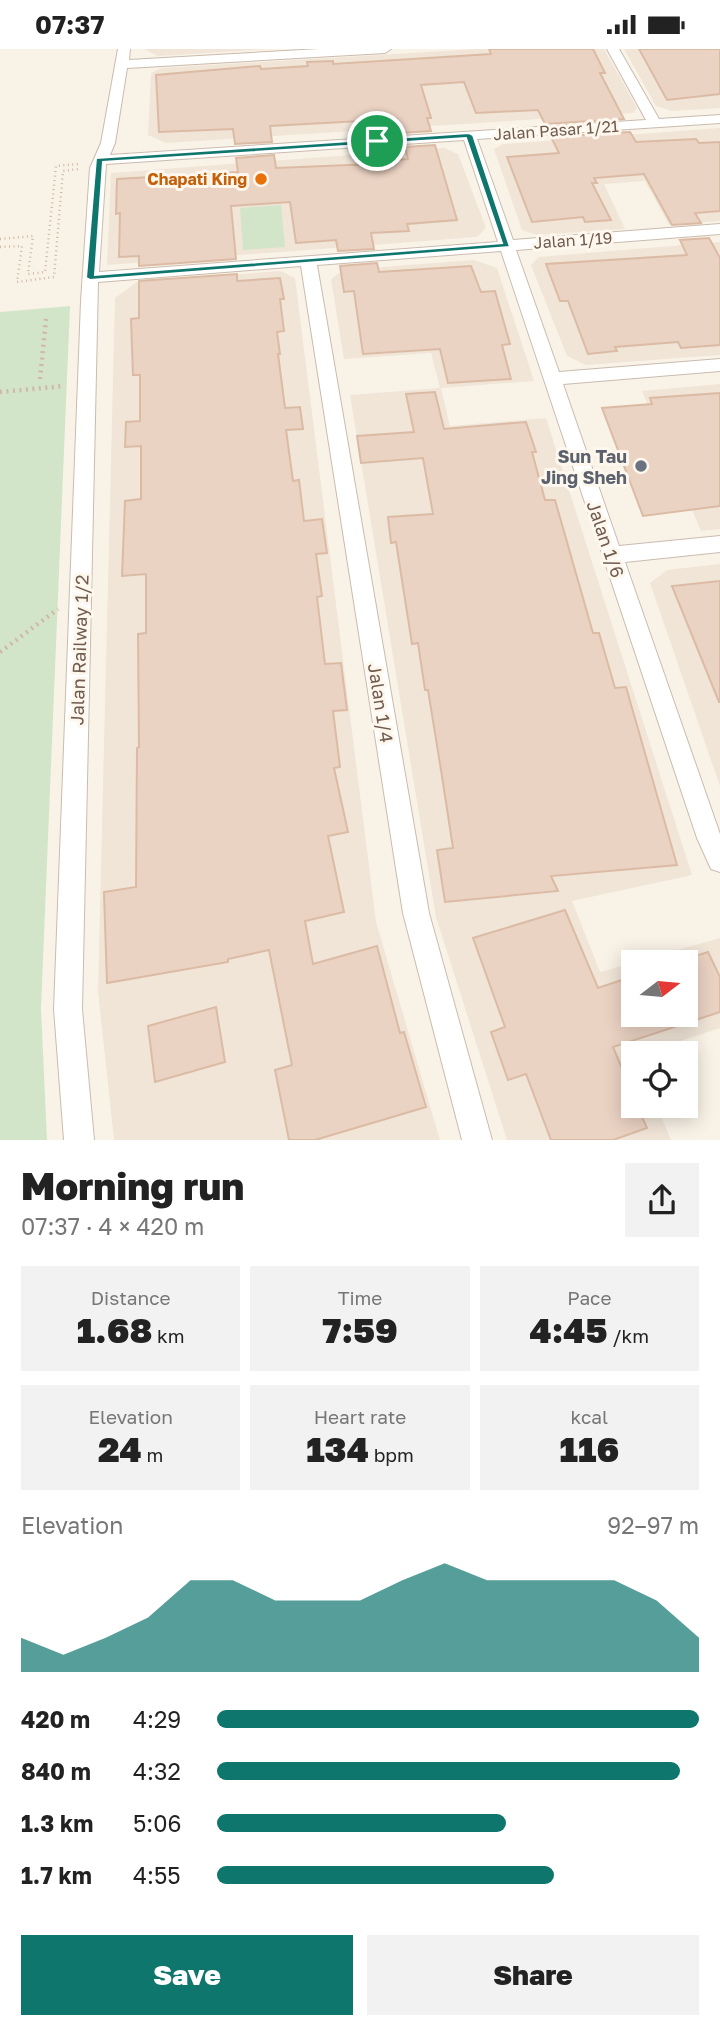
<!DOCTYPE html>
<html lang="en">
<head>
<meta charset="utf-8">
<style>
  :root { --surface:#fff; --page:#f2f2f2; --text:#222; --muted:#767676; --accent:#0f766e }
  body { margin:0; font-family:"Golos Text",sans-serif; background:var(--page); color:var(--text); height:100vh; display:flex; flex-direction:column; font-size:26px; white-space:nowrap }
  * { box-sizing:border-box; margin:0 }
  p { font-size:23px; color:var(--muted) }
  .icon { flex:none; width:38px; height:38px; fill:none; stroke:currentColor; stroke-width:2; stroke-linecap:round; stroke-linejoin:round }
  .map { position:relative; height:1091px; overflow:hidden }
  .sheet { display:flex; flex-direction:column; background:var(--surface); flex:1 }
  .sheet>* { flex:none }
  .needle { width:46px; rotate:74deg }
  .buttons { position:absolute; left:621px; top:901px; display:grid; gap:14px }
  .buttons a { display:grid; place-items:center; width:77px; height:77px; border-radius:0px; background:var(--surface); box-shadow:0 4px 18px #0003; font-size:35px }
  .pin { position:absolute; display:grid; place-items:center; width:60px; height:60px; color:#fff; margin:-30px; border:4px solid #fff; border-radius:50%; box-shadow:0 2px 7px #0007 }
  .round { display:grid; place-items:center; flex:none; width:74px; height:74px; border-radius:0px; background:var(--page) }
  .head { display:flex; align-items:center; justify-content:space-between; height:119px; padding:0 21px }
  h1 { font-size:38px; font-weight:800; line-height:52px }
  .stats { display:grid; grid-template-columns:repeat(3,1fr); gap:10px; height:119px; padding:7px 21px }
  .stats div { display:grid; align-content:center; border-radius:0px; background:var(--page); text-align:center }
  .stats b { font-size:35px; font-weight:800 }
  .stats small { font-size:19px; font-weight:400 }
  .stats p { font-size:19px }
  .chart { height:196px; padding:14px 21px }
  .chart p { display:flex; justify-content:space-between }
  .chart svg { width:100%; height:126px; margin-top:7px; fill:var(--accent); opacity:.7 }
  .action { display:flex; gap:14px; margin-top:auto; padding:14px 21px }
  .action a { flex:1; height:80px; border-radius:0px; background:var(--accent); color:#fff; font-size:28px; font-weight:800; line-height:80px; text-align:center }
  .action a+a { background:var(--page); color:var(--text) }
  ul { padding:0 21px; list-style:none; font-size:23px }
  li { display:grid; grid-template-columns:112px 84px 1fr; align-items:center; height:52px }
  li i { height:18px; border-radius:9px; background:var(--accent) }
  .status { display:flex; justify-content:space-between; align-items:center; height:49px; padding:0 35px; background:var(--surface); direction:ltr }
  .status svg { height:19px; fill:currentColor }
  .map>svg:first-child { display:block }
  .residential { fill:#f0e5d7 }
  .green { fill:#d3e5c8 }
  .building { fill:#ebd3c3; stroke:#dcbba5; stroke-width:2 }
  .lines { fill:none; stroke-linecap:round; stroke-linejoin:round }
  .minor-casing { stroke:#cabbaf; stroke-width:2 }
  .path-far1 { stroke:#d0b7a6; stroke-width:2.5; stroke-dasharray:1 3.5; stroke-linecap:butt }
  .path { stroke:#d0b7a6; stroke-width:4.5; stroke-dasharray:2 4.5; stroke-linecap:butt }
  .minor { fill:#fff; fill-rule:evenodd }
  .route { fill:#0f766e; stroke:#fff; stroke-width:2; fill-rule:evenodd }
  .food-dot { fill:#e8710a; stroke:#fdf7ed; stroke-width:2.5 }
  .worship-dot { fill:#6b7280; stroke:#fdf7ed; stroke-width:2.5 }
  .labels { text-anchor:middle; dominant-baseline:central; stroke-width:6; stroke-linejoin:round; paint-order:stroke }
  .far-street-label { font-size:16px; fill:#705b4f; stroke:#fdf7ed }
  .far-food-label { font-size:16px; font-weight:bold; fill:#c56008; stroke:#fdf7ed; text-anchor:end }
  .worship-label { font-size:18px; font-weight:bold; fill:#5b616d; stroke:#fdf7ed; text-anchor:end }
  .street-label { font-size:18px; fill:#705b4f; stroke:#fdf7ed }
</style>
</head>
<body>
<div class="status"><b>07:37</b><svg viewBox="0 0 49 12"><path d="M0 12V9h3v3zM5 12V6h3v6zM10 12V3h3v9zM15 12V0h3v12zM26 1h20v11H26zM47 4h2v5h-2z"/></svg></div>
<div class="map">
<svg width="720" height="1091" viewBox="0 0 720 1091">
  <rect width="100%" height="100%" fill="#f9f3e7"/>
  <path class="residential" d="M 144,0 L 272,0 L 158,7 Z
    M 478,0 L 604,0 L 637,59 L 633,64 L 166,94 L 148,86 L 151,24 L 161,19 Z
    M 624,0 L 720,0 L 720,59 L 672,62 L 656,57 Z
    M 720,79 L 720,172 L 669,176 L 645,132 L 604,135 L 625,180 L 537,186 L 522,181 L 494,100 L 503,95 Z
    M 444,99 L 458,105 L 486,179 L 477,188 L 107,216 L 111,124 Z
    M 720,193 L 720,306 L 586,316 L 567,307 L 531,216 L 539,208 Z
    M 474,211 L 497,219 L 534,332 L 441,339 L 450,377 L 546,369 L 692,826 L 572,852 L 600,923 L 633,914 L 634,966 L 686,966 L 686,914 L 635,913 L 720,889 L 720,979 L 644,1004 L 634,1004 L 634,1057 L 657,1057 L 671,1091 L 507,1091 L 436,868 L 350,346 L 440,339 L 431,304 L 344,310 L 331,230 L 343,221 Z
    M 281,222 L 295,229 L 376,873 L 440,1091 L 114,1091 L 98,942 L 115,249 L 137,233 Z
    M 720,335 L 720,480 L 701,482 L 642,342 Z
    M 720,515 L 720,737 L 650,534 L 667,521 Z"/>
  <path class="green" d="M 281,156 L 285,198 L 243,201 L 240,159 Z
    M 70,257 L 41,959 L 47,1091 L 0,1091 L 0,263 Z"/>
  <path class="building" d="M 489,0 L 593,0 L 605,24 L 600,24 L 624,70 L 545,75 L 538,61 L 476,64 L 464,33 L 421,36 L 431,69 L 427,69 L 431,82 L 401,84 L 397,70 L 270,77 L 272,93 L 235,95 L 233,80 L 159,83 L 156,26 L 260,17 L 261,20 L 308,17 L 307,13 L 333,12 L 333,15 L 491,5 Z
    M 639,0 L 720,0 L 720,45 L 667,51 Z
    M 630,83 L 636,93 L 696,90 L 699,94 L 720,93 L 720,162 L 695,164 L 701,174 L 672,176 L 644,125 L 594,129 L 597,134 L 592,134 L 611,171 L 585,173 L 583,168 L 532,173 L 507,108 L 559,104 L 551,88 Z
    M 435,96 L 457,171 L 407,175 L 409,182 L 371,184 L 374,200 L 338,202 L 336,191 L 296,194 L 290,153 L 231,157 L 236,210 L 139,217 L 139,207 L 119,208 L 120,164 L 116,165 L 117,130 L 238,123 L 236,109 L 274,106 L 276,119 L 374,115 L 373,112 L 408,110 L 405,98 Z
    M 709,189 L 720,209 L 720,296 L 681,299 L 678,293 L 615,298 L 617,302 L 588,305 L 568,252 L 560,252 L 546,215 L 687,206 L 680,191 Z
    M 377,214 L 379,223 L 471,217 L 481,243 L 495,242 L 510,295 L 502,296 L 511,330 L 448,334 L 440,300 L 363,305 L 354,242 L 344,243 L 340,217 Z
    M 237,225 L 237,232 L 280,229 L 284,250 L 280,250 L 284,282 L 277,283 L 280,305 L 278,305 L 285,359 L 300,358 L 303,380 L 286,381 L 293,432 L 299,431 L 304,472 L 322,470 L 327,504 L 316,505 L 322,547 L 317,548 L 325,615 L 341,614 L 347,661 L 333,662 L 340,718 L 334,719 L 348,783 L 328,787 L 344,863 L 305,872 L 313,915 L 377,897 L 400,984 L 404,983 L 426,1058 L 315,1091 L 289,1091 L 275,1021 L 292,1016 L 269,901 L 228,910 L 228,913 L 107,934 L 104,843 L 136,838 L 137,699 L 139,698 L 138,585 L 146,584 L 146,525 L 122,527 L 125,452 L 141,450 L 141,397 L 125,398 L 126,373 L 140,372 L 140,326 L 133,326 L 131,270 L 139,269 L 139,232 Z
    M 435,343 L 444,380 L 526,373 L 536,403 L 532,403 L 545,451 L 555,451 L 593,584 L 599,584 L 615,639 L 626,638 L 677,816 L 551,827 L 558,842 L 445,853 L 437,801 L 453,799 L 441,721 L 428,641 L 425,641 L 418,594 L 412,595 L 396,493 L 391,494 L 388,468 L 433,465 L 423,409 L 361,414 L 357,387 L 414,383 L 406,345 Z
    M 720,344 L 720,457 L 643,467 L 602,359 L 652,355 L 650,349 Z
    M 720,532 L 720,653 L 719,653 L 672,537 Z
    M 565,861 L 598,939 L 634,927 L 634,966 L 686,966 L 686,910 L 708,903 L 720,928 L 720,963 L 613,998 L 634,1048 L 634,1057 L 637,1057 L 647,1079 L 613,1091 L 551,1091 L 526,1025 L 508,1031 L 491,983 L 505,978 L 473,889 Z
    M 216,958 L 225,1013 L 155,1033 L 148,977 Z"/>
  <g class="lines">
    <g class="minor-casing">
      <path id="minor" d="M 118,0 L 130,0 L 129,11 L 319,0 L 391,0 L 385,4 L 127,19 L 115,94 L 110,106 L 646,71 L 607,0 L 619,0 L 659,70 L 720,66 L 720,74 L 477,90 L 513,191 L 720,175 L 720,185 L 516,201 L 559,323 L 720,310 L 720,322 L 563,335 L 619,497 L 720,487 L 720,503 L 625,513 L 720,785 L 720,823 L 711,820 L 697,789 L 501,202 L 317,216 L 429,864 L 492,1091 L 462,1091 L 403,864 L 301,217 L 98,233 L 82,960 L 94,1091 L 64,1091 L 54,960 L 81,252 L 90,119 L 101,94 ZM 464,91 L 498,193 L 99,223 L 106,115 Z"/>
    </g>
    <path class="path-far1" d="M 0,190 L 33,187 L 28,225 L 45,223 L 56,117 L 79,115
      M 0,198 L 22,197 L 17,233 L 54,228 L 63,122 L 78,120"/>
    <path class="path" d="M 40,330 L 46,270
      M 0,343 L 64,337
      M 0,603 L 58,560"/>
    <use href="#minor" class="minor"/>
  </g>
  <path class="route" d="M 469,84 L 473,86 L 510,198 L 90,231 L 86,229 L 96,109 ZM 466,89 L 502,194 L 95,226 L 103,113 Z"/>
  <circle class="food-dot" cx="261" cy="130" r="7"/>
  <circle class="worship-dot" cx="641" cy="417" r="7"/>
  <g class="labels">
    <g class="far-street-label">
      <text transform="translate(556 81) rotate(-4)">Jalan Pasar 1/21</text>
      <text transform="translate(573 191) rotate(-4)">Jalan 1/19</text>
    </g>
    <g class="far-food-label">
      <text x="247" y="130">Chapati King</text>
    </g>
    <g class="worship-label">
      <text x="627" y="407">Sun Tau<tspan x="627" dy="21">Jing Sheh</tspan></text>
    </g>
    <g class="street-label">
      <text transform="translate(606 490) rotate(71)">Jalan 1/6</text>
      <text transform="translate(79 601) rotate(-88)">Jalan Railway 1/2</text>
      <text transform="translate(381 654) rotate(81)">Jalan 1/4</text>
    </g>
  </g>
</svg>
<div class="buttons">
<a><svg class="needle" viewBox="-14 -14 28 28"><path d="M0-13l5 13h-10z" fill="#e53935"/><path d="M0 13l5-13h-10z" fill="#767676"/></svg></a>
<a><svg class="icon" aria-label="locate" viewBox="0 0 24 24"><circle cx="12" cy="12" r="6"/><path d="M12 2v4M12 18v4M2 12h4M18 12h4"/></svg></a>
</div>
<div class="pin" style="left:377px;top:92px;background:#1e9e55"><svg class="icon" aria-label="arrive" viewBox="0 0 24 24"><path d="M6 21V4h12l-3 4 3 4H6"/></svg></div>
</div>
<section class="sheet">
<div class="head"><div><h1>Morning run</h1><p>07:37 · 4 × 420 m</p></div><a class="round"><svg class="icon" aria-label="share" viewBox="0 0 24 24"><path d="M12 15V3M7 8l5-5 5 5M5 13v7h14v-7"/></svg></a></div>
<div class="stats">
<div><p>Distance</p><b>1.68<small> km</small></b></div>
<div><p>Time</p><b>7:59</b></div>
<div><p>Pace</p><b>4:45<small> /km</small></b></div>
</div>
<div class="stats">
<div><p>Elevation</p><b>24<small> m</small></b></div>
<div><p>Heart rate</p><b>134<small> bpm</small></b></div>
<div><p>kcal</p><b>116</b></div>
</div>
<div class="chart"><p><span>Elevation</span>92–97 m</p>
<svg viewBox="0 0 160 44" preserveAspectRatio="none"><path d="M0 44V32L10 38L20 32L30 25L40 12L50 12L60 19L70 19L80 19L90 12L100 6L110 12L120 12L130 12L140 12L150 19L160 32V44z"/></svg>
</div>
<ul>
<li><b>420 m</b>4:29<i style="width:100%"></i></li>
<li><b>840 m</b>4:32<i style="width:96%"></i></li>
<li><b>1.3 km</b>5:06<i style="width:60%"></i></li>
<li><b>1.7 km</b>4:55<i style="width:70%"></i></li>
</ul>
<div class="action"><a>Save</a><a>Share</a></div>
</section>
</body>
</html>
